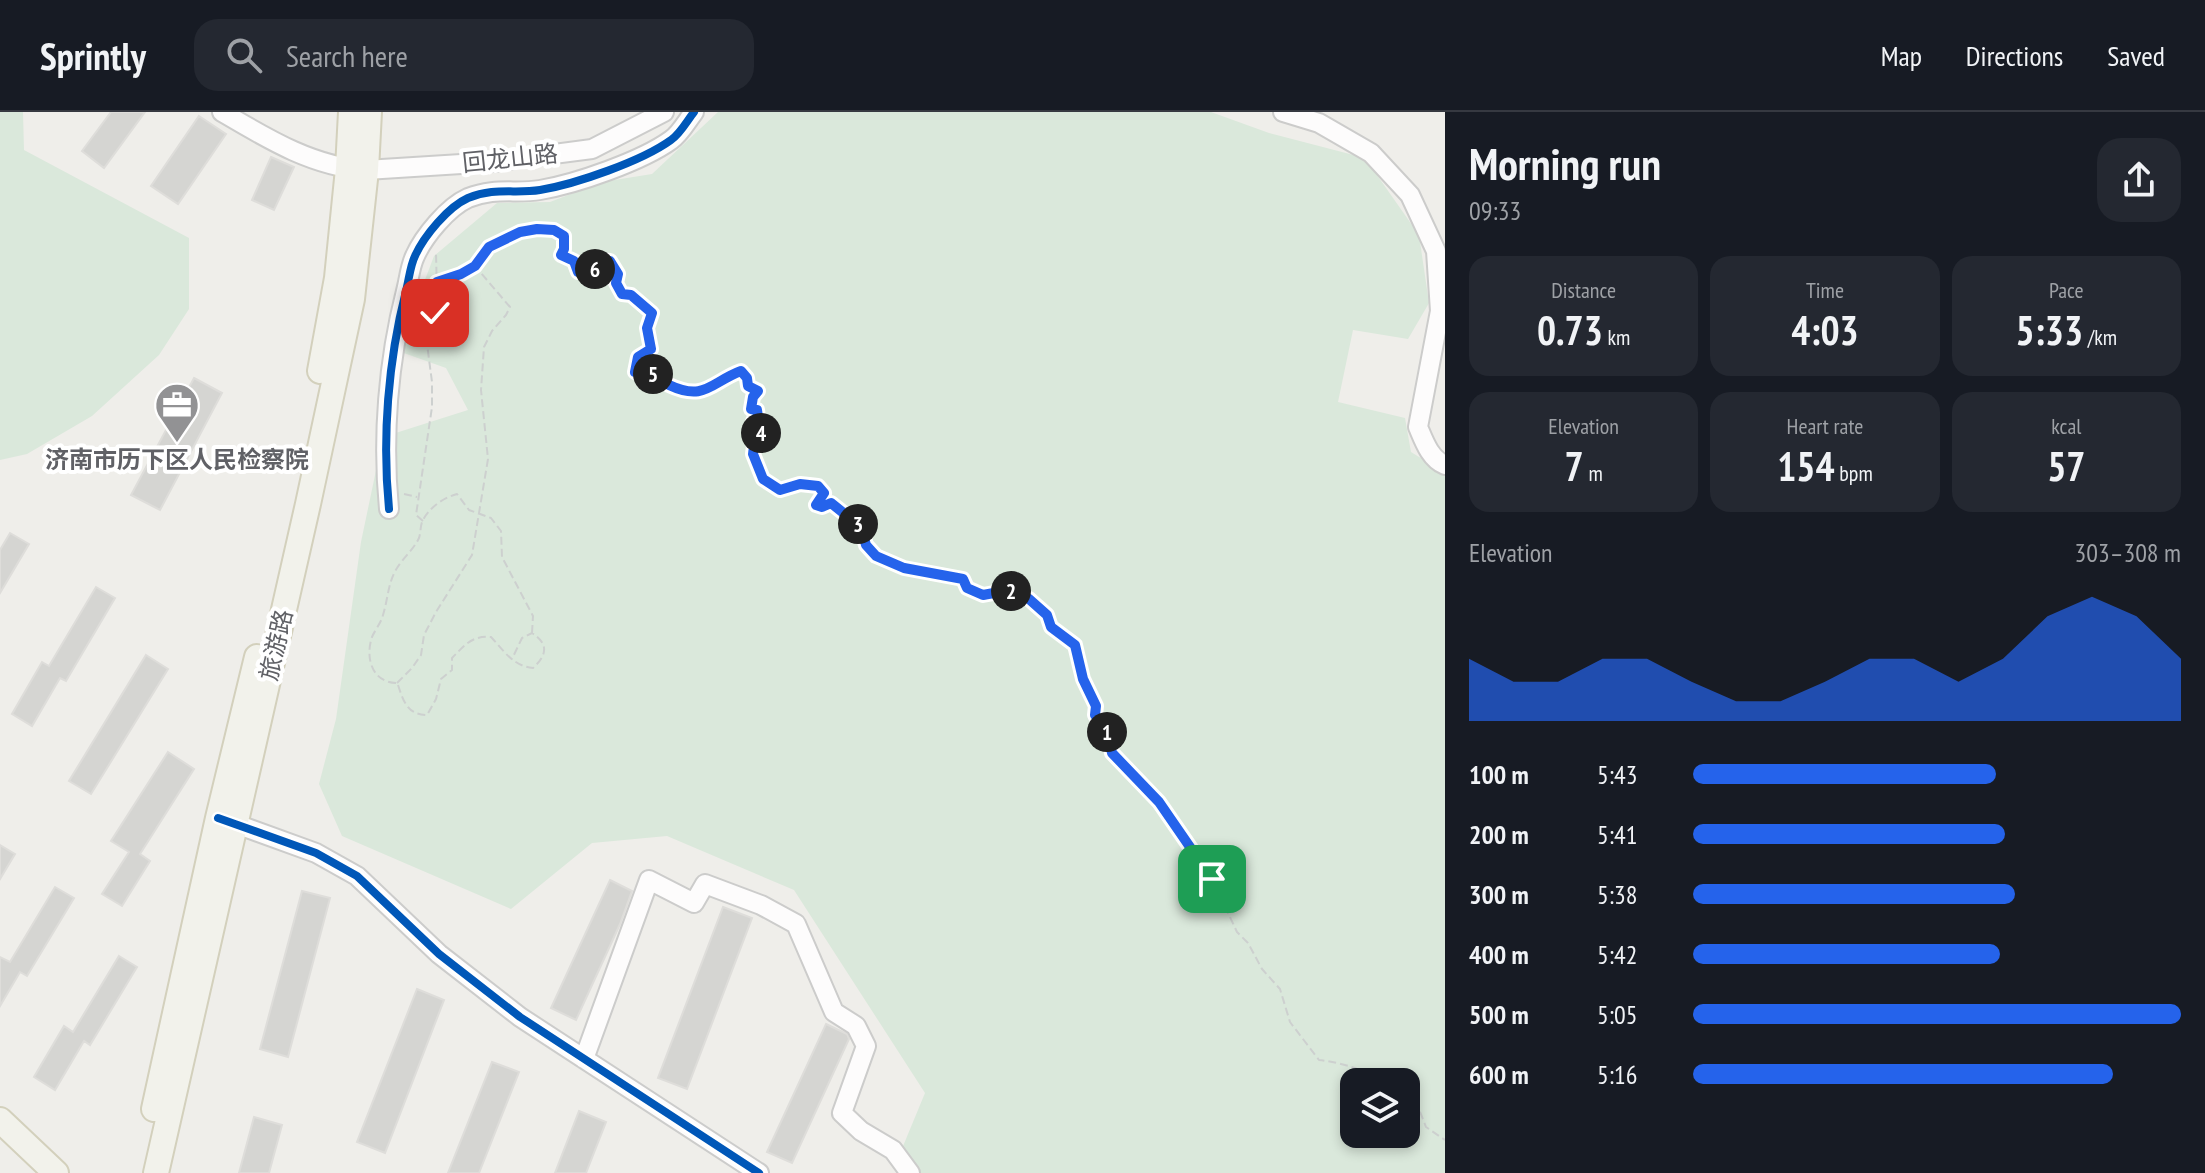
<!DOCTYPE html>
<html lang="en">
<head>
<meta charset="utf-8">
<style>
  :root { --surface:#171b24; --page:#242831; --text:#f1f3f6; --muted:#9ea1a6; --line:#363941; --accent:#2563eb }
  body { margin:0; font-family:"PT Sans Narrow","Noto Sans SC",sans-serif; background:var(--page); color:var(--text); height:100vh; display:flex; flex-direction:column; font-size:30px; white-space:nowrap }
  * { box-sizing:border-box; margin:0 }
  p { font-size:26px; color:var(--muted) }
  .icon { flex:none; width:44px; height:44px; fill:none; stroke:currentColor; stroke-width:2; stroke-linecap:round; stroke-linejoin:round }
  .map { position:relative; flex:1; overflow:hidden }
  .side { display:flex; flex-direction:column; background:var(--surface); width:760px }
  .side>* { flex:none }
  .fabs { position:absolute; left:1340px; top:956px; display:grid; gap:16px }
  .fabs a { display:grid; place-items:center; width:80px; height:80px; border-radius:16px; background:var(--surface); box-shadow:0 4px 12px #0003; font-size:40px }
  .pin { position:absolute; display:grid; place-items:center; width:68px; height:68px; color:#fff; margin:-34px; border-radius:16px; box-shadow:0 4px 12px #0006 }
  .km { position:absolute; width:40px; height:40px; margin:-20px; border-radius:50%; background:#222; color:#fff; font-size:22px; line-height:40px; text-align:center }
  .round { display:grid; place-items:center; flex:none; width:84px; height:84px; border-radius:24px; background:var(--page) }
  .summary { display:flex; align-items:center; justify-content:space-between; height:136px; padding:0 24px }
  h1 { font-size:44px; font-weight:800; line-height:60px }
  .metrics { display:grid; grid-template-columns:repeat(3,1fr); gap:12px; height:136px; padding:8px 24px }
  .metrics div { display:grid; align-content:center; border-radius:20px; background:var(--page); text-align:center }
  .metrics b { font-size:40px; font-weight:800 }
  .metrics small { font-size:22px; font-weight:400 }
  .metrics p { font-size:22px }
  .chart { height:224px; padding:16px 24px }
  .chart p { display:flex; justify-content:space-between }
  .chart svg { width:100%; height:144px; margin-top:8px; fill:var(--accent); opacity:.7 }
  ul { padding:0 24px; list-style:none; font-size:26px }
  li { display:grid; grid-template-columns:128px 96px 1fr; align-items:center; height:60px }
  li i { height:20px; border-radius:10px; background:var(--accent) }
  header { display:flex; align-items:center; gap:48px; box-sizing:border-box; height:112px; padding:0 40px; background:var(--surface); border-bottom:2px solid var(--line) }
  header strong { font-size:38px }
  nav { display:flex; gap:44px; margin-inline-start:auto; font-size:28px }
  .search { width:560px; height:72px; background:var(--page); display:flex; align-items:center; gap:20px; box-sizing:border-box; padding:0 28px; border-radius:24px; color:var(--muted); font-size:30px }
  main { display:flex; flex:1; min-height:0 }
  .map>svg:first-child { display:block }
  .green { fill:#dae8db; fill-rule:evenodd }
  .building { fill:#d5d5d2; stroke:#deddda; stroke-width:2 }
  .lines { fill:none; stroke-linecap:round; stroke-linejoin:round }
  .minor-casing { stroke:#cccccb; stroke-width:22 }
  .major-casing { stroke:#d3d0bc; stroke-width:28 }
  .path { stroke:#cdd0cf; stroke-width:2; stroke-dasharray:8 4; stroke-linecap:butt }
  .minor { stroke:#fdfcfc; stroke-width:18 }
  .major { stroke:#f2f2eb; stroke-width:24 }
  .cycleway-casing { stroke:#fff; stroke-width:13 }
  .cycleway { stroke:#0057b8; stroke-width:8 }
  .route-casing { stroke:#fff; stroke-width:16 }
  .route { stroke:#2563eb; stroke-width:10 }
  .labels { text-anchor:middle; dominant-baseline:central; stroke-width:8; stroke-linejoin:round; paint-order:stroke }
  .street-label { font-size:24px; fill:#606166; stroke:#fff }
  .poi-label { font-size:24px; font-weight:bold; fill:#606166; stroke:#fff }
</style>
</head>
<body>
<header>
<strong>Sprintly</strong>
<div class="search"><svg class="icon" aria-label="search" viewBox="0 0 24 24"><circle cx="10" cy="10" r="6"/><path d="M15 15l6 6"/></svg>Search here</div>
<nav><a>Map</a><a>Directions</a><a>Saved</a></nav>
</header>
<main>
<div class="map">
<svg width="1445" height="1061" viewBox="0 0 1445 1061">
  <rect width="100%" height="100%" fill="#efeeea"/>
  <path class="green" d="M 0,0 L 23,0 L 24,38 L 189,126 L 189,197 L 159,243 L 92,304 L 27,342 L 0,348 Z
    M 718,0 L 1211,0 L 1269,21 L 1365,46 L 1419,123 L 1429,191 L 1408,227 L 1353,218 L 1338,290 L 1405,306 L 1411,340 L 1445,361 L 1445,1061 L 918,1061 L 901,1039 L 925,981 L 794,778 L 667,724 L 592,731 L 511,797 L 342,724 L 319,672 L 336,607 L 361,430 L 383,325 L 468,298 L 446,256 L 398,239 L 434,144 L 497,91 L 550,90 L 602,70 L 652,62 ZM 1354,970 L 1406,970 L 1406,1022 L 1354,1022 Z"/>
  <path class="building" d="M 111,0 L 145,0 L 104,56 L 82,39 Z
    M 199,4 L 226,22 L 178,92 L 151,74 Z
    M 271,45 L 294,55 L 274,98 L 252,88 Z
    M 194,266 L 222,281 L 160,398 L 131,383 Z
    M 10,421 L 29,432 L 0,481 L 0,438 Z
    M 96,475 L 115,486 L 66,569 L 60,566 L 32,614 L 12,602 L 42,550 L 49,554 Z
    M 146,543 L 168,557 L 91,682 L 69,669 Z
    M 168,640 L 194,657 L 140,742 L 150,749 L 122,794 L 102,782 L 129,740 L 111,729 Z
    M 0,733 L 15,742 L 0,767 Z
    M 610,768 L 632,779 L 620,812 L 576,908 L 551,896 Z
    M 55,775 L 74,786 L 27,864 L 20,860 L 0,894 L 0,845 L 10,850 Z
    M 302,779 L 330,786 L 288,945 L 260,937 Z
    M 723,795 L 752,806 L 687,977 L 658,966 Z
    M 119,844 L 137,855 L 90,933 L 84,929 L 55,978 L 34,965 L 64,914 L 73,920 Z
    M 417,877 L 444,888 L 385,1041 L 357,1030 Z
    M 826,912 L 847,922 L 849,927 L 792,1051 L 767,1040 Z
    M 492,950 L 519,960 L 479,1061 L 448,1061 Z
    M 579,999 L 606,1010 L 586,1061 L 555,1061 Z
    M 254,1005 L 282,1013 L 269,1061 L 239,1061 Z"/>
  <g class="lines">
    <g class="minor-casing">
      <path id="minor" d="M 222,0 C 266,26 313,55 366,58 L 493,50 L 592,37 L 664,0
        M 1283,0 L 1319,11 L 1371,41 L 1410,83 L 1436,139 L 1440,199 L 1418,315 C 1424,329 1430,347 1445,353
        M 389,397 C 382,326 388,249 406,179 C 409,168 410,154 415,144 C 424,124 448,95 468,86 C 495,75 515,82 540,78 C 576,72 642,49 671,28 C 680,22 687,9 694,0
        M 225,708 L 316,741 L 357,764 L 439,842 L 520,905 L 759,1061
        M 584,947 L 649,768 L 694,791 L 705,772 L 761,793 L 796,812 L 834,900 L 856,914 L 866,934 L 842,1001 L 861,1019 L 893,1038 L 910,1061"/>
    </g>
    <g class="major-casing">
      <path id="major" d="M 320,259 L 337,166 L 348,57 L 351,0
        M 154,997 L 218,706 L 257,545
        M 0,1008 L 56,1061
        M 156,1061 L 308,392 L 352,187 L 366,58 L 369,0"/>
    </g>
    <path class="path" d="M 475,154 C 480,148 485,139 491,134 C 512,119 541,111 564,124 L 564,137 L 561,143 L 574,149 L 578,160 L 589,154 L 594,158 L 600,155 L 601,148 L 610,149 L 618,162 L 616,171 L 622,182 L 631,183 L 652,201 L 647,216 L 651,237 L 638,245 L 635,260 L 648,264 L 654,261 C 659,268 662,269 669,273 C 705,290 711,270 741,259 L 747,266 L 748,274 L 758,279 L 753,285 L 751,297 L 757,298 L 758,305 L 753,309 L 755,317 L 762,322 L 754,334 L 753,342 L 763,367 L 780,378 L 800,372 L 818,374 L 824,381 L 816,393 L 822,395 L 831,391 L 861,415 L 866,433 L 876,444 L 904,456 L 963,467 L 967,476 L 983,483 L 1010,478 L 1029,487 L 1047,503 L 1051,515 L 1075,533 L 1083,567 L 1096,594 L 1095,603 L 1108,622 L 1112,641 L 1159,690 L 1212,767 L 1237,820 L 1248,831 L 1262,857 L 1280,877 L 1290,910 L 1319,948 C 1344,951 1364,958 1385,970
      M 404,382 L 417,385
      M 423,409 L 416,403 L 432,295 L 432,270 L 427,232 L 437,183 L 436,141
      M 396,571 C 372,570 365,546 372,525 C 375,518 381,511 383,503 C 388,487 388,470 397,456 C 403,446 414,437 419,426 C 421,420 420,413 423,408 C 430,395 443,386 457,382 L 469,398 L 491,406 L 501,419 L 502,445 L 533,504 L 532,521
      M 397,571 L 412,556 L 421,543 L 424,523 L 436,500 L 472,443 L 488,347 L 481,278 L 484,235 L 492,219 L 506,203 L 510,195 L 475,154 L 461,162 L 437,170
      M 398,573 C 403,588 407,603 427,603 L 436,587 L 441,567 L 452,558 L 452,546 C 464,534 472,523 491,525 C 504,539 513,554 533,556 C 547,543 549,532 532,521 L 522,526 L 512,547
      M 1406,982 L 1415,987 L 1426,1015 L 1445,1028"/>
    <use href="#minor" class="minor"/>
    <use href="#major" class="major"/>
    <g class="cycleway-casing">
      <path id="cycleway" d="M 389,397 C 382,326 388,249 406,179 C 409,168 410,154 415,144 C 424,124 448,95 468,86 C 495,75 515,82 540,78 C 576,72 642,49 671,28 C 680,22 687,9 694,0
        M 218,706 L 316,741 L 357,764 L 439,842 L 520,905 L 759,1061"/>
    </g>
    <use href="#cycleway" class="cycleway"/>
  </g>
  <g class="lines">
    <g class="route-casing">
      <path id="route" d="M 435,201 L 437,170 L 461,162 L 475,154 L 489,135 L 520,120 L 537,117 L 554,118 L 564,124 L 564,137 L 561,143 L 574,149 L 578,160 L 589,154 L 594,158 L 600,155 L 601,148 L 610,149 L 618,162 L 616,171 L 622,182 L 631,183 L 652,201 L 647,216 L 651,237 L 638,245 L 635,260 L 648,264 L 654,261 C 659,268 662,269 669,273 C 705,290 711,270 741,259 L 747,266 L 748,274 L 758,279 L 753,285 L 751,297 L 757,298 L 758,305 L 753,309 L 755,317 L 762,322 L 754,334 L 753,342 L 763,367 L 780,378 L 800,372 L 818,374 L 824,381 L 816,393 L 822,395 L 831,391 L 861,415 L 866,433 L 876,444 L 904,456 L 963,467 L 967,476 L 983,483 L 1010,478 L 1029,487 L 1047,503 L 1051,515 L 1075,533 L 1083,567 L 1096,594 L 1095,603 L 1108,622 L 1112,641 L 1159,690 L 1212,767"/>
    </g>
    <use href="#route" class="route"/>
  </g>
  <defs>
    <g id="office-pin" transform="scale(2.3)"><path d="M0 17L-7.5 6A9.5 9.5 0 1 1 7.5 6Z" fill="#929294" stroke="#fff"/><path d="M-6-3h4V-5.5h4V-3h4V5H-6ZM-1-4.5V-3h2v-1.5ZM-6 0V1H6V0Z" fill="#fff"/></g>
  </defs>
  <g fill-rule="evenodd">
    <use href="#office-pin" x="177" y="293"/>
  </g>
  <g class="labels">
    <g class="street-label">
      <text transform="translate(510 46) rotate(-6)">回龙山路</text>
      <text transform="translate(276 533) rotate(-77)">旅游路</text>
    </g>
    <g class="poi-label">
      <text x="177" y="347">济南市历下区人民检察院</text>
    </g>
  </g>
</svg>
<div class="fabs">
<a><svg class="icon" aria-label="layers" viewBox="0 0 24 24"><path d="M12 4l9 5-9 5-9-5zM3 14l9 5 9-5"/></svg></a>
</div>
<div class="pin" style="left:1212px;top:767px;background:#1e9e55"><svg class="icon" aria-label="arrive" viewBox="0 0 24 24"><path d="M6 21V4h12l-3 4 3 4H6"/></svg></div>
<div class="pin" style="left:435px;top:201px;background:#d93025"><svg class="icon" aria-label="check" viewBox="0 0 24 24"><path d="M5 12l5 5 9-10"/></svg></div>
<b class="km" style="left:1107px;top:620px">1</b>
<b class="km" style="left:1011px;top:479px">2</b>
<b class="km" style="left:858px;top:412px">3</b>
<b class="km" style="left:761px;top:321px">4</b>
<b class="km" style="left:653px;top:262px">5</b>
<b class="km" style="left:595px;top:157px">6</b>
</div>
<section class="side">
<div class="summary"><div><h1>Morning run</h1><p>09:33</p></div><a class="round"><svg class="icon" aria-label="share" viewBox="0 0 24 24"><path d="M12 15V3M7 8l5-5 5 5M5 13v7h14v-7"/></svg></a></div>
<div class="metrics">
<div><p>Distance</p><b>0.73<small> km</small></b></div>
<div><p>Time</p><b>4:03</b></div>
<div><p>Pace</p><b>5:33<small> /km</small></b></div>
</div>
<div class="metrics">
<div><p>Elevation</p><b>7<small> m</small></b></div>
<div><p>Heart rate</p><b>154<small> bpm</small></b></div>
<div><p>kcal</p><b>57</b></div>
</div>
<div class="chart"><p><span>Elevation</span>303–308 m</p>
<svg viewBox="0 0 160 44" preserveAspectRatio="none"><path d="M0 44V25L10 32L20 32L30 25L40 25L50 32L60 38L70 38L80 32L90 25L100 25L110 32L120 25L130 12L140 6L150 12L160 25V44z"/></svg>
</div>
<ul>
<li><b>100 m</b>5:43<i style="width:62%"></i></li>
<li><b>200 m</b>5:41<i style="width:64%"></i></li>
<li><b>300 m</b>5:38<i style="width:66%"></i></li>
<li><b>400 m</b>5:42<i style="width:63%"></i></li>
<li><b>500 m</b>5:05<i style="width:100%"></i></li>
<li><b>600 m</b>5:16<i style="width:86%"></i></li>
</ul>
</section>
</main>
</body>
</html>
